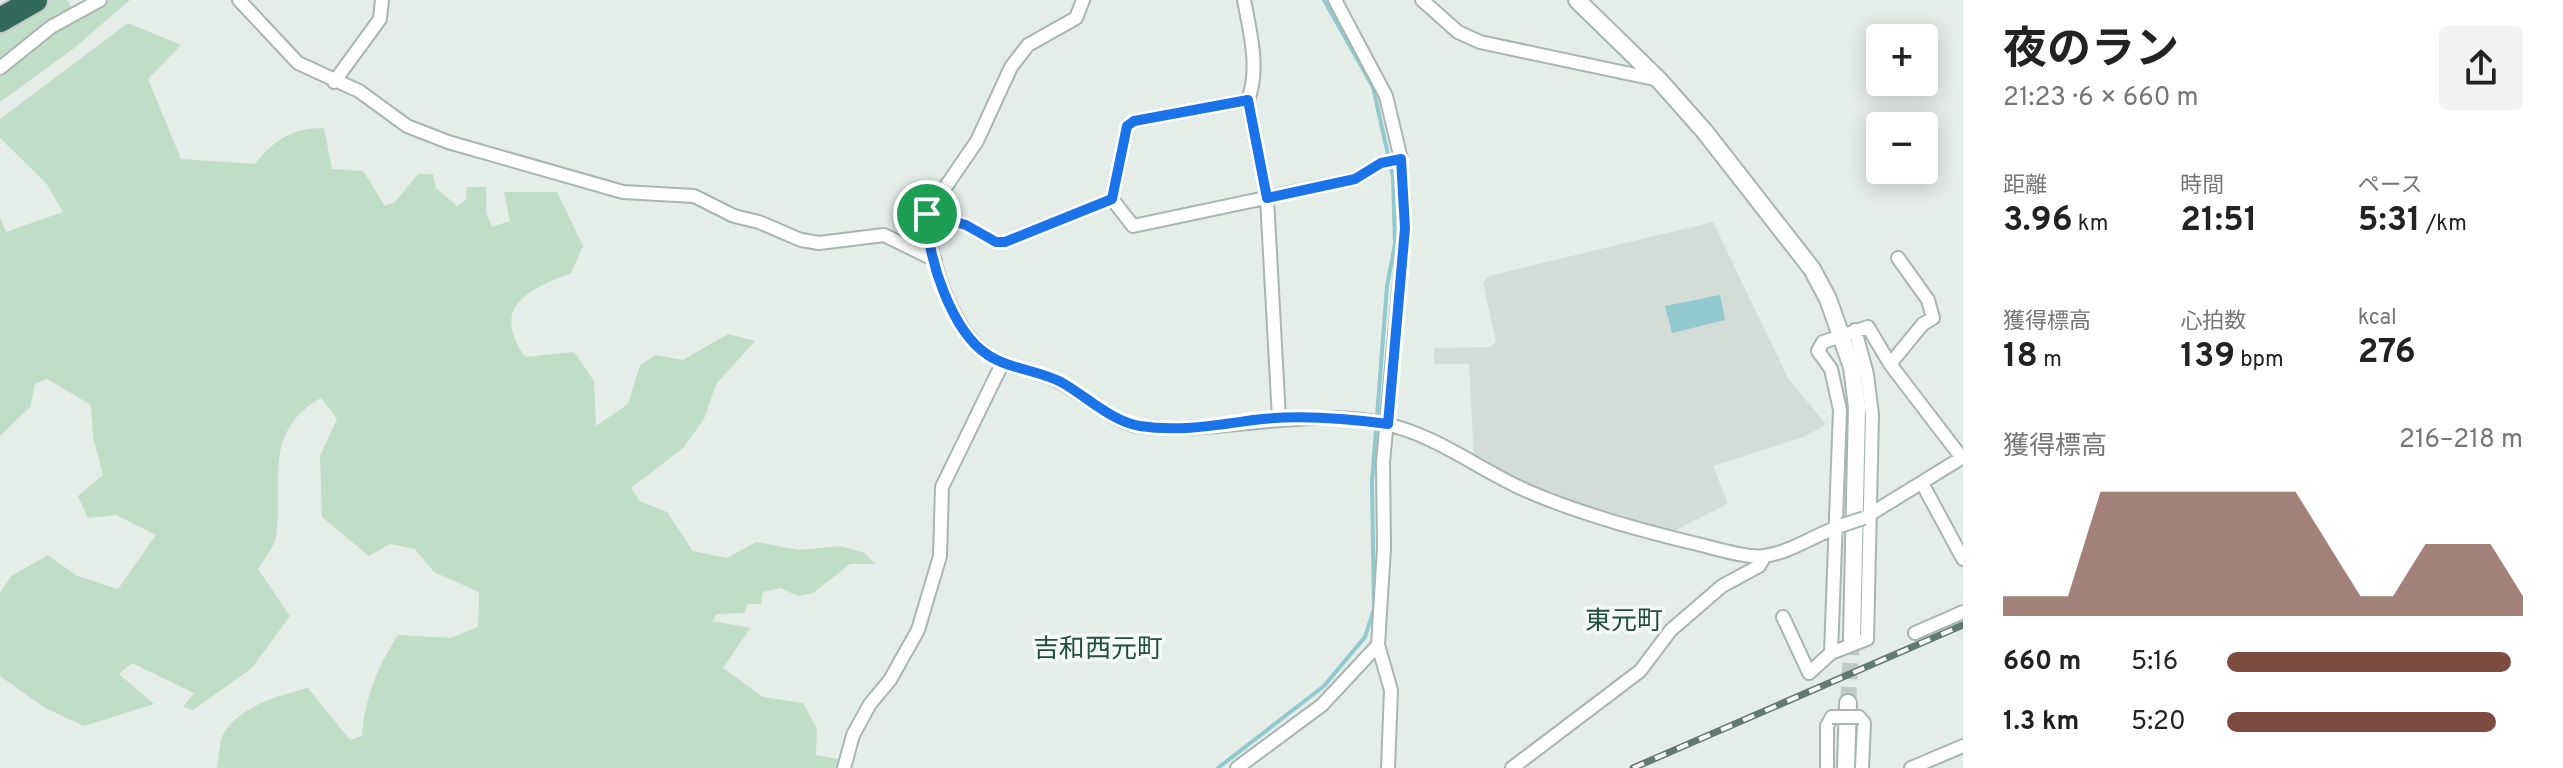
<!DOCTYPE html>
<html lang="ja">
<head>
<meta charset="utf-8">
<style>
  :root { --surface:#fff; --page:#f2f2f2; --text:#222; --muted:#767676; --accent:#7c4c41 }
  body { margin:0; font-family:Overpass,"Noto Sans JP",sans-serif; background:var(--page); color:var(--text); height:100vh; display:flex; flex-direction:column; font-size:30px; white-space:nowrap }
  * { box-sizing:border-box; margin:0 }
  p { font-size:26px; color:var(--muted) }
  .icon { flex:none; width:44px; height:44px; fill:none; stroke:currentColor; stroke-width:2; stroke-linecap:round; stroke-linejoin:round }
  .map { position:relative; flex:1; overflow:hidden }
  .panel { display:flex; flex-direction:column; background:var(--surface); width:600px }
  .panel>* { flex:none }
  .buttons { position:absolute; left:1866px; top:24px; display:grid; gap:16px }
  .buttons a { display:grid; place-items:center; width:72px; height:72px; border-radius:8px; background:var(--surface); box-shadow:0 4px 20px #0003; font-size:40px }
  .pin { position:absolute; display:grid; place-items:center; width:68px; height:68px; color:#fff; margin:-34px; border:4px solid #fff; border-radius:50%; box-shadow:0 2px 8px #0007 }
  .round { display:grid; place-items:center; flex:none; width:84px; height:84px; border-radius:8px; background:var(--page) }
  .overview { display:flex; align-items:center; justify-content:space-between; height:136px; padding:0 40px }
  h1 { font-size:44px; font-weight:700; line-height:60px }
  .figures { display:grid; grid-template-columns:repeat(3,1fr); gap:12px; height:136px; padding:8px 40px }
  .figures div { display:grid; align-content:center }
  .figures b { font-size:34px; font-weight:700 }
  .figures small { font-size:22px; font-weight:400 }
  .figures p { font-size:22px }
  .chart { height:224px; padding:16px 40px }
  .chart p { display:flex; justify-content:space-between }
  .chart svg { width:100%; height:144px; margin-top:8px; fill:var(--accent); opacity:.7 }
  ul { padding:0 40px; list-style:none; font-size:26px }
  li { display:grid; grid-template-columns:128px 96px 1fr; align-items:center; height:60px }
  li i { height:20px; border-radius:10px; background:var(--accent) }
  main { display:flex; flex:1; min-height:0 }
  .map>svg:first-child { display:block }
  .built { fill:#d3ddd8 }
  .green { fill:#c0ddc6 }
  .water { fill:#91c9ce }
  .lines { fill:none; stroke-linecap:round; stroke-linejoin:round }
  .stream { stroke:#91c9ce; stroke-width:4 }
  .tertiary-tunnel { stroke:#bfcac5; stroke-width:16; stroke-dasharray:16 8; stroke-linecap:butt }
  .minor-casing { stroke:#a8b5b0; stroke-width:16 }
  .tertiary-casing { stroke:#a8b5b0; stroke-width:20 }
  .motorway-casing { stroke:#c2c9c7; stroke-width:28 }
  .minor { stroke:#fff; stroke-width:12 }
  .tertiary { stroke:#fff; stroke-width:16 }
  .motorway { stroke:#33695a; stroke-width:24 }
  .rail-casing { stroke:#607971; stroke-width:7 }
  .rail { stroke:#f6faf7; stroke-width:4; stroke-dasharray:12; stroke-linecap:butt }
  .minor-bridge-casing { stroke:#a8b5b0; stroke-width:16; stroke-linecap:butt }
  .minor-bridge { stroke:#fff; stroke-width:12 }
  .route-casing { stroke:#fff; stroke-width:16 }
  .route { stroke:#1a73e8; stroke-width:10 }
  .labels { text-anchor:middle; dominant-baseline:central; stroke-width:7; stroke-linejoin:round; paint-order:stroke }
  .neighbourhood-label { font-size:26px; fill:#224f42; stroke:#f6faf7 }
</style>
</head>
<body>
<main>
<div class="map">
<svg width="1963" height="768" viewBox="0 0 1963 768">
  <rect width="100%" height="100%" fill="#e5ede9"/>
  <path class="built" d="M 1713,222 L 1789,380 L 1826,424 L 1804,437 L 1713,466 L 1728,504 L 1670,533 L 1617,519 L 1533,489 L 1474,460 L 1469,364 L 1434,364 L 1434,348 L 1490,347 L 1496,342 L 1483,283 L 1488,276 Z"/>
  <path class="green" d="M 51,0 L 67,0 L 71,7 L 0,58 L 0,32 Z
    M 110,0 L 130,0 L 73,49 L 0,102 L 0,72 L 48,35 Z
    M 128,23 L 181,45 L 148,79 L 181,159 L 255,164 C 274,140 292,128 324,128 L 332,169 L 363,171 L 385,206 L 395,202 L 418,174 L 433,174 L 436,188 L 457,206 L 466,200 L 467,187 L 486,187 L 486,213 L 492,227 L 510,221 L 504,192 L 557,192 L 583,246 L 571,273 C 528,290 490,306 525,357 L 574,352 L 594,381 L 596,426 L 628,404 L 640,365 L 656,355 L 683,360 L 728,334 L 755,341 L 716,384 L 704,419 L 683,448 L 631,488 L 640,501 L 667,512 L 693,551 L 727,558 L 756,542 L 799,550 L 840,546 L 865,553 L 875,564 L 850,564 L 813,593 L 798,596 L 780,588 L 763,592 L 761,604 L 748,604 L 744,613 L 717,614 L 712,621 L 750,628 L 723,668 L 763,697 L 803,703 L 817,729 L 816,755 L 839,759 L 837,768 L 217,768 C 219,757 219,740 225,731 C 242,706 280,695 308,688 L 350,740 L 362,736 C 365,698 377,667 398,635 L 451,638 L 478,627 L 479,592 L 434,572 L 415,549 L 390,544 L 369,556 L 322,517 L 320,456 L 337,419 L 321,398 C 261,432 284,483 276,537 C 274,548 263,560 258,569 L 290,616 L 252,668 L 193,710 L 183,707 L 194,693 L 132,663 L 119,674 L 154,704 L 84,726 L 45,708 L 0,676 L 0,593 L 11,576 L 48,555 L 77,576 L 118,589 L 156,535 L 116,515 L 88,518 L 78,496 L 103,475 L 93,437 L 91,405 L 47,379 L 35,384 L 30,407 L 0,436 L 0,217 L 6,232 L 63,212 L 46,183 L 0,138 L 0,119 Z"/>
  <path class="water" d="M 1720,295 L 1725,320 L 1672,333 L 1665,306 Z"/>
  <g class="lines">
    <path class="stream" d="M 1218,768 L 1324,686 L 1365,637 L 1374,609 L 1372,482 L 1387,286 L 1395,244 L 1393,177 L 1373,87 L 1324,0"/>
    <path class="tertiary-tunnel" d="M 1848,703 L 1852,639"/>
    <g class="minor-casing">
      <path id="minor" d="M 239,0 L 298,63 L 359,91 L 407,126 L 448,142 L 623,192 L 694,196 L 734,216 L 759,222 L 801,240 L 819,243 L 884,235 L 935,260
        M 1083,0 L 1076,18 L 1028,45 L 1011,67 L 977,141 L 927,214 C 927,256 952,330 987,354 C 1008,369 1040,370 1065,385 C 1090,399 1115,424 1144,427 C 1225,434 1304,406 1385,424 C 1438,435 1483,473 1532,493 C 1584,515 1639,530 1693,543 C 1711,547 1748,559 1764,556 C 1790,553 1818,533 1843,525
        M 1244,0 C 1250,32 1260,69 1248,100 L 1267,198 L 1279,419
        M 1335,0 L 1386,96 L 1401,159 L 1405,228 L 1383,462 L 1384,548 L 1378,645 L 1391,690 L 1388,768
        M 1422,0 L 1458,32 L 1480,42 L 1659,80
        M 0,68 L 51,27 L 100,0
        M 334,82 L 380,19 L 382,0
        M 1248,100 L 1134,121 L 1127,126 L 1112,199 L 1133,226 L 1355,179 L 1381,163 L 1401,159
        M 927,214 L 966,225 L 996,242 L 1005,242 L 1112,199
        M 1855,330 L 1867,374 L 1872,415 L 1867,639 L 1831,653 L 1840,410 L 1831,369 L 1818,351 L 1823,342 L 1868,327 L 1890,364 L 1962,458
        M 1890,364 L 1923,324 L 1933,318 L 1928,300 L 1898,258
        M 1923,485 L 1963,559
        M 1864,518 L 1963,457
        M 1783,617 L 1809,673 L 1831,653
        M 1915,633 L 1963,612
        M 1859,717 L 1864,723 L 1862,768
        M 844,768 L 853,735 L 870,704 L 890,680 L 918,630 L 940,556 L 942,487 L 1003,362
        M 1237,768 L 1322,705 L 1378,645
        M 1512,768 L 1640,671 L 1671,630 L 1722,586 L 1759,566 L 1764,557
        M 1827,768 L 1827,726 L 1832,717
        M 1911,768 L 1963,746"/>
    </g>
    <g class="tertiary-casing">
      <path id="tertiary" d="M 1577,0 L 1659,80 L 1705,132 L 1812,269 L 1828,299 L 1852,367 L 1857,407 L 1852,639
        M 1846,768 L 1848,703"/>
    </g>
    <g class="motorway-casing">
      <path id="motorway" d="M 0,20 L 35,0"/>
    </g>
    <use href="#minor" class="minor"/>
    <use href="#tertiary" class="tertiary"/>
    <use href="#motorway" class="motorway"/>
    <g class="rail-casing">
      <path id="rail" d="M 1633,768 L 1963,625"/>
    </g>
    <use href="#rail" class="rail"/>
    <g class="minor-bridge-casing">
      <path id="minor-bridge" d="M 1843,525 L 1864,518
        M 1832,717 L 1859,717"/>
    </g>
    <use href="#minor-bridge" class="minor-bridge"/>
  </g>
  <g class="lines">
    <g class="route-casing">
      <path id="route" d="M 1248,100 L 1267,198 L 1355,179 L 1381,163 L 1401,159 L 1405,228 L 1388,424 C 1344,418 1298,414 1254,420 C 1217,425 1178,432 1140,426 C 1111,421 1086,396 1061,382 C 1038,370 1009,369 988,355 C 952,332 926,256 927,214 L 966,225 L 996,242 L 1005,242 L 1112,199 L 1127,126 L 1134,121 Z"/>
    </g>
    <use href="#route" class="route"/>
  </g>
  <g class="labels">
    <g class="neighbourhood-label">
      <text x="1624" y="622">東元町</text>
      <text x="1098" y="650">吉和西元町</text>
    </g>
  </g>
</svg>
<div class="buttons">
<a>+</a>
<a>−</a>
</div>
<div class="pin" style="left:927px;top:214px;background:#1e9e55"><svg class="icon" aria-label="arrive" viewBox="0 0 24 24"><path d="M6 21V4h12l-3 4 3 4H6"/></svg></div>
</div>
<section class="panel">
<div class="overview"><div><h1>夜のラン</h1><p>21:23 · 6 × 660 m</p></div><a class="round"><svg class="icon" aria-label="share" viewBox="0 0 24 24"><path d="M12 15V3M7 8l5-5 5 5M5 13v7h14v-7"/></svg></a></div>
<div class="figures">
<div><p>距離</p><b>3.96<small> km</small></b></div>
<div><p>時間</p><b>21:51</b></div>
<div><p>ペース</p><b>5:31<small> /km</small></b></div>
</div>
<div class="figures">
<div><p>獲得標高</p><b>18<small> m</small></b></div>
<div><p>心拍数</p><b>139<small> bpm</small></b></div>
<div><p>kcal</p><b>276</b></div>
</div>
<div class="chart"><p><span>獲得標高</span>216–218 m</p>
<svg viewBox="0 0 160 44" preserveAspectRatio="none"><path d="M0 44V38L10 38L20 38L30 6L40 6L50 6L60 6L70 6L80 6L90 6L100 22L110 38L120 38L130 22L140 22L150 22L160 38V44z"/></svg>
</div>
<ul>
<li><b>660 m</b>5:16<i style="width:96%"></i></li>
<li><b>1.3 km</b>5:20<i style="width:91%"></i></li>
</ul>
</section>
</main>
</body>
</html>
